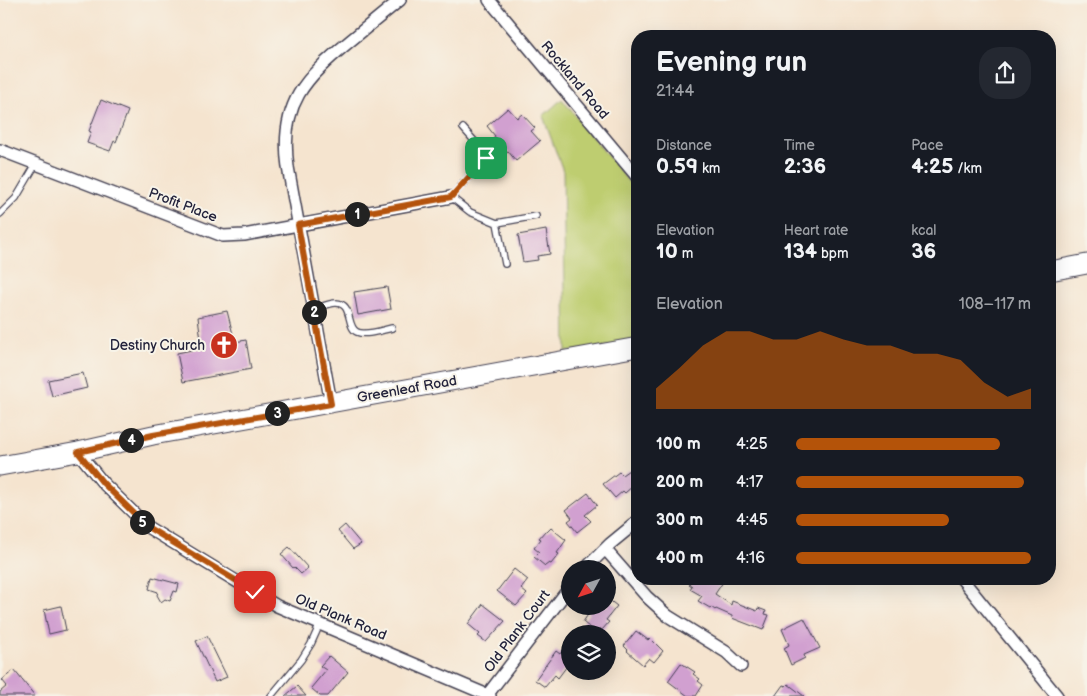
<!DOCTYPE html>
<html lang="en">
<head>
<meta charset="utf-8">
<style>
  :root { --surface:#171b24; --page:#242831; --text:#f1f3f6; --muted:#9ea1a6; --accent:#b45309 }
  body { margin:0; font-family:"Balsamiq Sans",sans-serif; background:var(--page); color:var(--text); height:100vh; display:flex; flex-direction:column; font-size:19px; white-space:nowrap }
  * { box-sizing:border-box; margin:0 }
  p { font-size:16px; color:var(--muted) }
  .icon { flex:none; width:28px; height:28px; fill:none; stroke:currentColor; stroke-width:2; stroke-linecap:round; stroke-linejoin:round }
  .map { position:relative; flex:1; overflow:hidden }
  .side { position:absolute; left:631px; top:30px; width:425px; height:555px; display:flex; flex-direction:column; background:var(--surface); border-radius:20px; box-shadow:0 5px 20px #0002 }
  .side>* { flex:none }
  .needle { width:32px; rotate:230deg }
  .tools { position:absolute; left:561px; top:560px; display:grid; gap:10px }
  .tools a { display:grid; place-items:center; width:55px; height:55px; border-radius:50%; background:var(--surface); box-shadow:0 5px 20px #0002; font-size:25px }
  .pin { position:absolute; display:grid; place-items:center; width:42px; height:42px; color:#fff; margin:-21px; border-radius:10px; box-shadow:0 2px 8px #0006 }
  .km { position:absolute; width:25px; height:25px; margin:-12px; border-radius:50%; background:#222; color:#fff; font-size:14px; line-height:25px; text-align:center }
  .round { display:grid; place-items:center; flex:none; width:52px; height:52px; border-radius:20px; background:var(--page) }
  .summary { display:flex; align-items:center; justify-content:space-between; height:85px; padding:0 25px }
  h1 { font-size:28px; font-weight:700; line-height:38px }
  .metrics { display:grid; grid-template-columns:repeat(3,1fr); gap:8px; height:85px; padding:5px 25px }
  .metrics div { display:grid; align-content:center }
  .metrics b { font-size:21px; font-weight:700 }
  .metrics small { font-size:14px; font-weight:400 }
  .metrics p { font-size:14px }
  .chart { height:140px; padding:10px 25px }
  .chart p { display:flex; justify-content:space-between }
  .chart svg { width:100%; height:90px; margin-top:5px; fill:var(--accent); opacity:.7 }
  ul { padding:0 25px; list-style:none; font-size:16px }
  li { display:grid; grid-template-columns:80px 60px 1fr; align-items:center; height:38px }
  li i { height:12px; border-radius:6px; background:var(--accent) }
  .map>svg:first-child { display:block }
  .green { fill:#becd6f; stroke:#707855 }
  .building { fill:#d1a0d0 }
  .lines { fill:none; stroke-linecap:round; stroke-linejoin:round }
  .lane-casing { stroke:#423f51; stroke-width:8 }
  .street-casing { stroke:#423f51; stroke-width:14 }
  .primary-casing { stroke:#423f51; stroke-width:21 }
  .lane { stroke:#fff; stroke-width:5.5 }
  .street { stroke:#fff; stroke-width:11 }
  .primary { stroke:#fff; stroke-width:19 }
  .route-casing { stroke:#fff; stroke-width:10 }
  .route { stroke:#b45309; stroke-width:6 }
  .labels { text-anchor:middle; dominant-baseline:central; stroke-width:4; stroke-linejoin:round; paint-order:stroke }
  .street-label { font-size:14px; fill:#22223b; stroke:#f7f3e8 }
  .poi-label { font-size:14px; fill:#22223b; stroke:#f7f3e8; text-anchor:end }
</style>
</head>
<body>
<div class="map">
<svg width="1087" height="696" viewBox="0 0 1087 696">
  <rect width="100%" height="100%" fill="#f7f3e8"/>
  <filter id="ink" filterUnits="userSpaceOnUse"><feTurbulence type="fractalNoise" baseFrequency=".02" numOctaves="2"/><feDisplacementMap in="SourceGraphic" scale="10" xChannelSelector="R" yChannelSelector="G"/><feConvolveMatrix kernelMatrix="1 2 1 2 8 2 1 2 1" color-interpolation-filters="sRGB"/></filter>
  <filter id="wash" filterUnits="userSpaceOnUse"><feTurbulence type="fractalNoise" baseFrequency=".0096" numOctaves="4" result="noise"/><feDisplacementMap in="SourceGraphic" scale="20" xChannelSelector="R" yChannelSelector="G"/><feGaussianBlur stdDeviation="1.12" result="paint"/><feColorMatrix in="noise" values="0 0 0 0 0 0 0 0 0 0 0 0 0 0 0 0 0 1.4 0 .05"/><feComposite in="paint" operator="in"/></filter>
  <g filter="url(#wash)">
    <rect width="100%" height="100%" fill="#f5e4cf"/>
    <path class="green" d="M 562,99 L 637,192 L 637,342 L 566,352 L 563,171 L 543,116 Z"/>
    <g id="blocks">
      <path class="building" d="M 101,100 L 128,111 L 116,142 L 114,141 L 110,151 L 87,143 L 91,132 L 89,131 Z
        M 508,108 L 517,118 L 522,114 L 535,128 L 531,131 L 540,141 L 516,161 L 508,151 L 506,152 L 494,138 L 495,136 L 487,126 Z
        M 546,230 L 550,254 L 537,256 L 538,260 L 523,262 L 518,235 Z
        M 387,287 L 391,309 L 358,315 L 354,292 Z
        M 227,311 L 235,342 L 246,340 L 251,369 L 183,382 L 177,353 L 202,348 L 198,317 Z
        M 83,373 L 87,388 L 52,396 L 48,380 Z
        M 629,470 L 637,480 L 632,483 L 634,485 L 625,493 L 623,491 L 615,498 L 603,484 L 619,472 L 622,475 Z
        M 588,493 L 597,505 L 585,515 L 591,521 L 577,532 L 568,521 L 572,518 L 566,510 Z
        M 345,525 L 361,544 L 353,549 L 338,531 Z
        M 551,528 L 566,540 L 557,553 L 559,554 L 551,564 L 549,563 L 545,566 L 534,557 L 539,552 L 534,548 L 541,539 L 539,538 L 545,531 L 547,532 Z
        M 289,547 L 308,568 L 301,574 L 294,567 L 293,568 L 281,554 Z
        M 514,569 L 528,580 L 521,589 L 527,594 L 516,606 L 497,591 Z
        M 152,577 L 179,584 L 177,592 L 174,591 L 170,601 L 165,599 L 161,602 L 157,595 L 158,592 L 149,589 Z
        M 692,579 L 725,579 L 715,594 L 731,605 L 732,601 L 757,611 L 758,608 L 766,611 L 765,614 L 769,615 L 763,630 L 732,618 L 732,616 L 716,609 L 715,610 L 711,607 L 710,608 L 698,601 L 702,596 L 690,589 L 692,586 L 689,584 Z
        M 608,599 L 617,606 L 606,620 L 609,622 L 602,630 L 600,628 L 596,633 L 583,622 L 589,613 L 587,612 L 591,606 L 608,606 Z
        M 483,604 L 505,621 L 486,642 L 478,636 L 480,634 L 468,624 Z
        M 61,606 L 66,630 L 49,634 L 44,610 Z
        M 804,618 L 820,648 L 804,655 L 805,658 L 791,665 L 784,648 L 789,645 L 782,629 Z
        M 636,631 L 648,640 L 650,638 L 663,651 L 654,662 L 649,658 L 643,665 L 627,651 L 628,650 L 624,646 Z
        M 207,636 L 227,677 L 215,682 L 196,641 Z
        M 563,650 L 569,655 L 566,660 L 570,662 L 558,678 L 555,675 L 545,687 L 535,680 L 556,651 L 560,654 Z
        M 329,656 L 348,672 L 328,696 L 320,696 L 311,688 L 326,670 L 320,666 Z
        M 681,663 L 695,672 L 693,674 L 700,679 L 698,681 L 703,685 L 696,696 L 688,696 L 668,681 Z
        M 14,670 L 35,696 L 0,696 L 0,692 L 7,686 L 2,680 Z
        M 788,684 L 804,696 L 775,696 L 783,685 L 786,686 Z
        M 297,686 L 306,696 L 285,696 Z"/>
    </g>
  </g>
  <g filter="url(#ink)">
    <use href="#blocks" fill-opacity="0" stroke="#423f51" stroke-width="1"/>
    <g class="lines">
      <g class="lane-casing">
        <path id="lane" d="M 463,128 L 484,152 L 486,158 L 451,197 L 470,212 L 497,223 L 536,216
          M 0,214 L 16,198 L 36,164
          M 497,223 L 505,264
          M 314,309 C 321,307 329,303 336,303 C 353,303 346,327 357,332 C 366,336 382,330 392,328
          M 271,696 L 301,660 L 311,644 L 320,624"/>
      </g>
      <g class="street-casing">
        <path id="street" d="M 489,0 L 638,178
          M 0,150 L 223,236 L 244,235 L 451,197
          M 331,403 L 288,167 C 279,104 305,78 350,41 C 367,27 383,14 400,0
          M 78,452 L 103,483 L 149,528 L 277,606 L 490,696
          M 605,549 L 647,597 L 668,616 L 726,652 L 741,666
          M 585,569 L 610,544 L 638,521
          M 962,579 L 1057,696
          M 488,694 L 570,587"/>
      </g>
      <g class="primary-casing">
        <path id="primary" d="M 1050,271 L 1087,264
          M 0,466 L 78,452 L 153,435 L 638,347"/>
      </g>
      <use href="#lane" class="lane"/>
      <use href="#street" class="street"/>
      <use href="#primary" class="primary"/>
    </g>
  </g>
  <g class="lines" filter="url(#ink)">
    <g class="route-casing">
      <path id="route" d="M 255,592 L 149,528 L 103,483 L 78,452 L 153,435 L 331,404 L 298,225 L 451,197 L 486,158"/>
    </g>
    <use href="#route" class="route"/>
  </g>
  <defs>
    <g id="church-disc" transform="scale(1.4375)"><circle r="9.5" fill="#c8321e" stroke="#f7f3e8"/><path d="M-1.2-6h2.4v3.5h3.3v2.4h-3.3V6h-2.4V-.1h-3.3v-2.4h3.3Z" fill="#fff"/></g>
  </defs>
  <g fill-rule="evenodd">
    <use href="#church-disc" x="224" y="345"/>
  </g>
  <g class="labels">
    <g class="street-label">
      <text transform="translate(575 80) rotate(50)">Rockland Road</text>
      <text transform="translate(183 205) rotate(21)">Profit Place</text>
      <text transform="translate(407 389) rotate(-10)">Greenleaf Road</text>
      <text transform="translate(341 617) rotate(23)">Old Plank Road</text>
      <text transform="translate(517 631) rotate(-53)">Old Plank Court</text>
    </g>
    <g class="poi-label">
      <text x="205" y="345">Destiny Church</text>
    </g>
  </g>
</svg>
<div class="tools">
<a><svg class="needle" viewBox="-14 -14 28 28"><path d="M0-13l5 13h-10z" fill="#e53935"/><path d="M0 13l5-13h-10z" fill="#9ea1a6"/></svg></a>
<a><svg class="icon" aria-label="layers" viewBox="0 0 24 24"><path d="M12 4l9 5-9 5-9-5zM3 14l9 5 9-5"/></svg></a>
</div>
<div class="pin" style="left:486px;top:158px;background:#1e9e55"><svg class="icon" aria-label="arrive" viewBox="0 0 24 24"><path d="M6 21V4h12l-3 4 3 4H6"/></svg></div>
<div class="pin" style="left:255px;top:592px;background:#d93025"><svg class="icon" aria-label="check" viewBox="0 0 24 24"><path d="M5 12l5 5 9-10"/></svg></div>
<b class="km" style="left:357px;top:214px">1</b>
<b class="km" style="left:314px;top:312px">2</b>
<b class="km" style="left:277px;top:413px">3</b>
<b class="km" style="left:131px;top:440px">4</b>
<b class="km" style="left:142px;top:522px">5</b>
<section class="side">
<div class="summary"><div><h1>Evening run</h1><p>21:44</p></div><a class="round"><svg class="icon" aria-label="share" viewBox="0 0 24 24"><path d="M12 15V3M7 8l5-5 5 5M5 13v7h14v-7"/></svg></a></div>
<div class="metrics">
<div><p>Distance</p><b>0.59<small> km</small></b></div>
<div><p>Time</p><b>2:36</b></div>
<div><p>Pace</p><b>4:25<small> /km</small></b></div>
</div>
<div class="metrics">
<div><p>Elevation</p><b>10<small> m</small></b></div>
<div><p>Heart rate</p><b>134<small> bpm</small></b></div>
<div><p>kcal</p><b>36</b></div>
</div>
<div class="chart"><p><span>Elevation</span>108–117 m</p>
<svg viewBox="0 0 160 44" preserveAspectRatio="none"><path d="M0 44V34L10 24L20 13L30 6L40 6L50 10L60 10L70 6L80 10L90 13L100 13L110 17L120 17L130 20L140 31L150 38L160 34V44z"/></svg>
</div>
<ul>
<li><b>100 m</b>4:25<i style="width:87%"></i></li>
<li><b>200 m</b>4:17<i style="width:97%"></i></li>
<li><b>300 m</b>4:45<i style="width:65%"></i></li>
<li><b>400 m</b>4:16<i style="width:100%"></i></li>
</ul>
</section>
</div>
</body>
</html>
